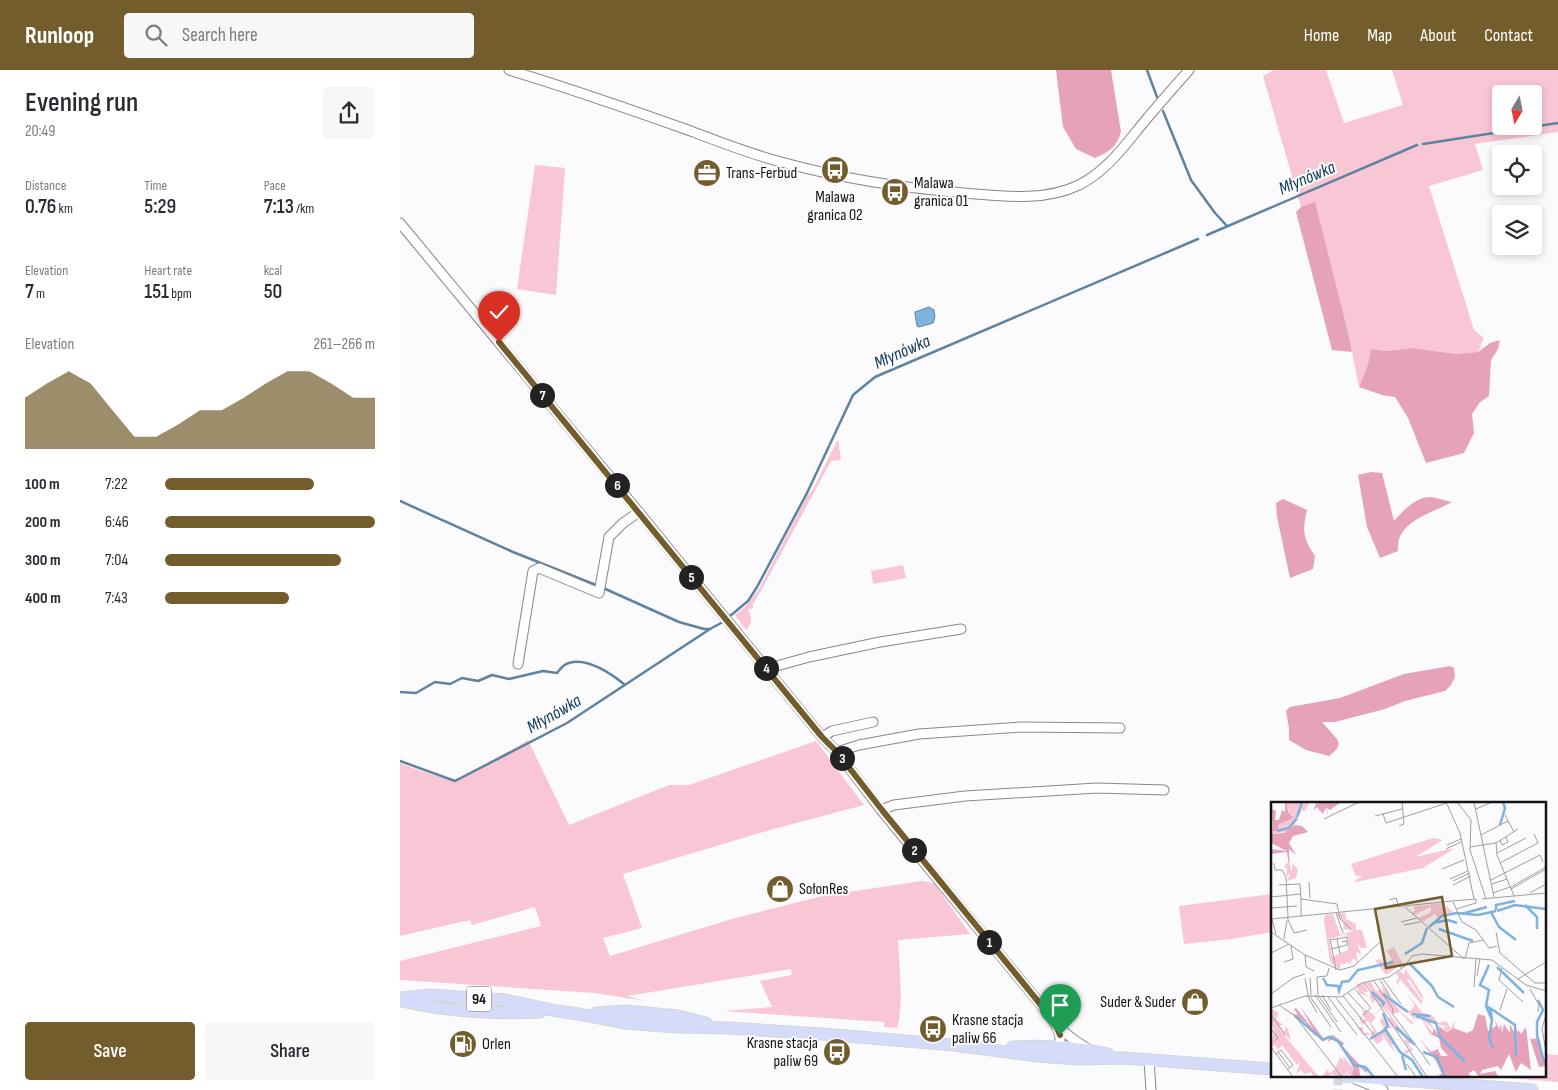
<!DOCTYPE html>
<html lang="en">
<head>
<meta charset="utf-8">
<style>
  :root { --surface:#fff; --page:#f7f7f7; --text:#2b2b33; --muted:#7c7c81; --accent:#735d2d }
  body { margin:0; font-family:"Sofia Sans Condensed",sans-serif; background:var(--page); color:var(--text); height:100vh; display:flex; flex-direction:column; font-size:19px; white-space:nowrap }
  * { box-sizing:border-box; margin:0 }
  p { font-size:16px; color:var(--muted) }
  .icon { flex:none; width:28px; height:28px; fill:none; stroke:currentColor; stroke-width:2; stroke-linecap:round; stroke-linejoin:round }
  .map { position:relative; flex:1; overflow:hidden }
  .sheet { display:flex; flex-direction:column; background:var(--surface); width:400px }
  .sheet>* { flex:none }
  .needle { width:32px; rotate:190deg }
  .controls { position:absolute; left:1092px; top:15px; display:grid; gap:10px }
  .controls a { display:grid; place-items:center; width:50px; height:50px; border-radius:5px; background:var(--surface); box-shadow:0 2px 8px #0003; font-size:25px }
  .pin { position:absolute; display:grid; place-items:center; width:42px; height:42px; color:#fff; margin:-51px -21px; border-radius:50% 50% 50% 0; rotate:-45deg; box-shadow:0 0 5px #0007 }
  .pin .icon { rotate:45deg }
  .km { position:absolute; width:25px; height:25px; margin:-12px; border-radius:50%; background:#222; color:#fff; font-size:14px; line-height:25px; text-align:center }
  .round { display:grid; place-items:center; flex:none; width:52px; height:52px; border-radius:5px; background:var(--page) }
  .overview { display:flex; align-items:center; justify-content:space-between; height:85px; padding:0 25px }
  h1 { font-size:28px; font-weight:600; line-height:38px }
  .metrics { display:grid; grid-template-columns:repeat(3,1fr); gap:8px; height:85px; padding:5px 25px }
  .metrics div { display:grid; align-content:center }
  .metrics b { font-size:21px; font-weight:600 }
  .metrics small { font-size:14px; font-weight:400 }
  .metrics p { font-size:14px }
  .chart { height:140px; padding:10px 25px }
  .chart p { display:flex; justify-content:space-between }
  .chart svg { width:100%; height:90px; margin-top:5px; fill:var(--accent); opacity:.7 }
  .action { display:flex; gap:10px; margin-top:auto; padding:10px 25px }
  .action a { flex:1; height:58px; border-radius:5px; background:var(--accent); color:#fff; font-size:20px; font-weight:600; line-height:58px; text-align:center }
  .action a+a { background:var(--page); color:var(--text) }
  ul { padding:0 25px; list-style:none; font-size:16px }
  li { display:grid; grid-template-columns:80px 60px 1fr; align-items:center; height:38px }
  li i { height:12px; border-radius:6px; background:var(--accent) }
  header { display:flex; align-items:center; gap:30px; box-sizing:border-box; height:70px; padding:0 25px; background:var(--accent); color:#fff }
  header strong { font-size:24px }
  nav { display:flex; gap:28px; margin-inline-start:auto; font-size:18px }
  .search { width:350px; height:45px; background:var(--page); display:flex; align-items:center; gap:12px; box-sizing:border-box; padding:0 18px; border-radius:5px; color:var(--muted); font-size:19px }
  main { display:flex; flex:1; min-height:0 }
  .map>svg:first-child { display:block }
  .green { fill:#f9c6d6; fill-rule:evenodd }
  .forest { fill:#e6a2b8 }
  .water { fill:#7db3dd; stroke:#5e83a2 }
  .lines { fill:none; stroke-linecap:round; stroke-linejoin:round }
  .stream { stroke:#5e83a2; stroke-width:2.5 }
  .minor-tunnel { stroke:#d8d7da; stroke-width:9; stroke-dasharray:9 4.5; stroke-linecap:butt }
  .minor-casing { stroke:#898591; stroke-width:11 }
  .major-casing { stroke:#d5d5d5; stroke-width:13 }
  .minor { stroke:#fff; stroke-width:9 }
  .major { stroke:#d4dcfa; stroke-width:11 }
  .route-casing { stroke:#fff; stroke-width:10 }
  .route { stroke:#735d2d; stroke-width:6 }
  .labels { text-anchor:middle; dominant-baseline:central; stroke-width:4; stroke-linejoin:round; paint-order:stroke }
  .shield { fill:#fbfafd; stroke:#59585c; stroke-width:1 }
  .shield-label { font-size:15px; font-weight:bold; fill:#141317 }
  .poi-label { font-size:16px; fill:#141317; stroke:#fbfafd; text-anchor:start }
  .water-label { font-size:18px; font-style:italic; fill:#103a57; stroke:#fbfafd }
  .inset-river { fill:none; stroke:#7db3dd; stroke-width:2.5 }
  .inset-road { fill:none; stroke:#9f9ea1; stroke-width:1 }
  .view { fill:#735d2d; fill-opacity:0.15; stroke:#735d2d; stroke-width:2.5 }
  .inset-edge { fill:none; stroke:#141317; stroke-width:2.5 }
</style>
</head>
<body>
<header>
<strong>Runloop</strong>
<div class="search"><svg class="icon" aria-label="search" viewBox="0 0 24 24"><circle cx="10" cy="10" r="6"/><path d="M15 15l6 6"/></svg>Search here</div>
<nav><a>Home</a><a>Map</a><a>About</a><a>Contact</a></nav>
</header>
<main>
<section class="sheet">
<div class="overview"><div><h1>Evening run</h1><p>20:49</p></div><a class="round"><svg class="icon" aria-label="share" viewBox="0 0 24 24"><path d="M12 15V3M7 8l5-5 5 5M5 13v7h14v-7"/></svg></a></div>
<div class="metrics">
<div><p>Distance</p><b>0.76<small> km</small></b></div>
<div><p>Time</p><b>5:29</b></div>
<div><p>Pace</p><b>7:13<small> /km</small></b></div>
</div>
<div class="metrics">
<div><p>Elevation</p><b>7<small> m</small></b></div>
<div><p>Heart rate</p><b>151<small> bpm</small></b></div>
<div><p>kcal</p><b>50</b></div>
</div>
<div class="chart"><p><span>Elevation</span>261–266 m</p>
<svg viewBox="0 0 160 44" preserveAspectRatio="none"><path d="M0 44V19L10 12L20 6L30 12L40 25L50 38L60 38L70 32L80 25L90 25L100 19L110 12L120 6L130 6L140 12L150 19L160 19V44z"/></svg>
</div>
<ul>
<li><b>100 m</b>7:22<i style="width:71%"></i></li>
<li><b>200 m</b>6:46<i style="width:100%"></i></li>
<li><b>300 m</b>7:04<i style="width:84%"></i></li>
<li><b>400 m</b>7:43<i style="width:59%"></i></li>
</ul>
<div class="action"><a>Save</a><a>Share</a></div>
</section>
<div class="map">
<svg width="1158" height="1020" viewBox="0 0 1158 1020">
  <rect width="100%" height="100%" fill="#fbfafd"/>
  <path class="green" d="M 874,0 L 926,0 L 944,53 L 1003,35 L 992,0 L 1158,0 L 1158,62 L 1075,74 L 1083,100 L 1029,116 L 1074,260 L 1084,268 L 1078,282 L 1057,284 L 1012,278 L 986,281 L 971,279 L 968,294 L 959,317 L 948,262 L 915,133 L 901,137 L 863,6 ZM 1101,24 L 1134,24 L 1134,56 L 1101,56 Z
    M 135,95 L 165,98 L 156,225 L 117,219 Z
    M 438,369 L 441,390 L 431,391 L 362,519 L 353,534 L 353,538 L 348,540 C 352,547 353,553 346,560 L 335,545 L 345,537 L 359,519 L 407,426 L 413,419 Z
    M 503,495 L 506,508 L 473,514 L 471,501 Z
    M 128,670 L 169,755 L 269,715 L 289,715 L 416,671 L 464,735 L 370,760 L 223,804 L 242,858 L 203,868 L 210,886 L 332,849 L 422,826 L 522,811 L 534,813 L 570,864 L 498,870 C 499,894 504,935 497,958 L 484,957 L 484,952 L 323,941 L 372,937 L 360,911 L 392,905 L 391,899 L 227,926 L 245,931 L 195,923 L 0,910 L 0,891 L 141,856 L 135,837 L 72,855 L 70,850 L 0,866 L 0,693 C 17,699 45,712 63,708 Z
    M 872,824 L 872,862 L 832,869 L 784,874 L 779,836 Z
    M 1144,984 L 1158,985 L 1158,1012 L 1083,1006 L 1144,1006 Z"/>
  <path class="forest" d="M 656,0 L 711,0 L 721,62 C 717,77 709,82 695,88 L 676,79 L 663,57 Z
    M 915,132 L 948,262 L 952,282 L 932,280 L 896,142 L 901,137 Z
    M 1100,270 L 1098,279 L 1091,290 L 1089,326 L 1080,332 L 1072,344 L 1074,363 L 1064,383 L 1026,393 L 1008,348 L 995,327 L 982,325 L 959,317 L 968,294 L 971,279 L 986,281 L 1012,278 L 1057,284 L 1078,282 L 1090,273 Z
    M 971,402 L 982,403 L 994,451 C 1004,440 1015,427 1031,427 C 1038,428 1045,431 1052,432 C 1035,442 1007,448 999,469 C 998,472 998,477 998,481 L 980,488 L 967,457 L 958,405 Z
    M 883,429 L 907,440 C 902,462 903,467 915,486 L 913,499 L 890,508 L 877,447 L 876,433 Z
    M 1050,596 L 1054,598 L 1055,607 L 1051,615 L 1045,621 L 1005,631 L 985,639 L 935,652 L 922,652 L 937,669 L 939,674 L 936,680 L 929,686 L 906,680 L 889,670 L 889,658 L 886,641 L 890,637 L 940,628 L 1004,604 Z"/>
  <path class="water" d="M 529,237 L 534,240 L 535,247 L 533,253 L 519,257 L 517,256 L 515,244 L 515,242 Z"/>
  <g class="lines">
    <path class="stream" d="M 747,0 L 757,27
      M 763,41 L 791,110 L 815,143 L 827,156
      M 1023,74 L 1158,53
      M 807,165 L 1017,75
      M 0,431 L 113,482 L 201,517 L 279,552 L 304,559 L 310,559 L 321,553
      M 330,546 L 348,531 L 357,517 L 407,423 L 453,325 L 475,307 L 798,169
      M 0,622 L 16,623 L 35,612 L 50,614 L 62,608 L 78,611 L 92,605 L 109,609 L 143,601 L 157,603 C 160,599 164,594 169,593 C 187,587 212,604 225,615
      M 0,691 L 55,711 L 167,653 L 310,559"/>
    <path class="minor-tunnel" d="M 938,1006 L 938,1020"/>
    <g class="minor-casing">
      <path id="minor" d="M 109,0 C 169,18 229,39 288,60 C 320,72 352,85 385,93 C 444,109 503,118 564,123 C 602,126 644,132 679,115 C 707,101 725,75 744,52 C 759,34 774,17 789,0
        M 0,153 L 215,413 L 422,667 L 437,682 L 481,740 L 641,935 C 651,948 668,965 656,982
        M 118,594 L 133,501 L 139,498 L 199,523 L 209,467 L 223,453 L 239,442
        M 366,599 L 409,587 L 480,572 L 561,559
        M 422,667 L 432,661 L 473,652
        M 437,682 L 459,675 L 519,664 L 621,657 L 720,658
        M 481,740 L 494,735 L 565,726 L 697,718 L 764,720
        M 657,956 L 673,969 L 688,979
        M 749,990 L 751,1020
        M 955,1009 L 983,1020"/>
    </g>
    <g class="major-casing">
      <path id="major" d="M 0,928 L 30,925 L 105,930 L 157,941 L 179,944 L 226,953 L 276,957 L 329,958 L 436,965 L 553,975 L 637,986 L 679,989 L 724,988 L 872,999
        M 2,931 C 47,942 93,944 140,942
        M 196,943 L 226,941 L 278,946 L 306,953
        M 612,977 C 644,975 676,977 708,984
        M 945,1006 L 1132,1020"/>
    </g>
    <use href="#minor" class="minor"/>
    <use href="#major" class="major"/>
  </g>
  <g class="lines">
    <g class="route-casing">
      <path id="route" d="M 99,272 L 422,667 L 437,682 L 482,740 L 641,935 L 656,955 L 660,965"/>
    </g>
    <use href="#route" class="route"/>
  </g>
  <defs>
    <g id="bus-disc" transform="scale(1.4375)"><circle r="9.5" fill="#735d2d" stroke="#fbfafd"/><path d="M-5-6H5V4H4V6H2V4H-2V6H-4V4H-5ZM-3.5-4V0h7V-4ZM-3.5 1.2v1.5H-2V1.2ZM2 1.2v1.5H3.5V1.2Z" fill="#fff"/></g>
    <g id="office-disc" transform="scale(1.4375)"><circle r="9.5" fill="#735d2d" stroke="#fbfafd"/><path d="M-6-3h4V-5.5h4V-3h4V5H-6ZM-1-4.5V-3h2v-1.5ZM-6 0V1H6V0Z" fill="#fff"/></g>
    <g id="shop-disc" transform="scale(1.4375)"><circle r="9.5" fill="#735d2d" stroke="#fbfafd"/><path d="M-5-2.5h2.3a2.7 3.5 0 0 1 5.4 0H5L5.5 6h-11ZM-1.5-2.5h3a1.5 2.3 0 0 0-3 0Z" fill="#fff"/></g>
    <g id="fuel-disc" transform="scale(1.4375)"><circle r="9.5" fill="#735d2d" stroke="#fbfafd"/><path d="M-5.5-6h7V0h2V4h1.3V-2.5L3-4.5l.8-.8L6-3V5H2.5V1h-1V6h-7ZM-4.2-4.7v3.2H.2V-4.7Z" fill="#fff"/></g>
  </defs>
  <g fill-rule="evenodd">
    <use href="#bus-disc" x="435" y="100"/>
    <use href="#office-disc" x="307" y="103"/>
    <use href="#bus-disc" x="495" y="122"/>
    <use href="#shop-disc" x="380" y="819"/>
    <use href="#shop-disc" x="795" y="932"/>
    <use href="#bus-disc" x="533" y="959"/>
    <use href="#fuel-disc" x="63" y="974"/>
    <use href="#bus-disc" x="437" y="982"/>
  </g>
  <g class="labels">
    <rect class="shield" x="66.5" y="916.5" width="25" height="25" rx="4"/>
    <g class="shield-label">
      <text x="79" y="929">94</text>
    </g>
    <g class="poi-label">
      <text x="326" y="103">Trans-Ferbud</text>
      <text x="514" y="113">Malawa<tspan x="514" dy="18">granica 01</tspan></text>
      <text x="435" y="127" text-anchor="middle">Malawa<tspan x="435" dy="18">granica 02</tspan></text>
      <text x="399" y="819">SołonRes</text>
      <text x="776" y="932" text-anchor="end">Suder &amp; Suder</text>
      <text x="552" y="950">Krasne stacja<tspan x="552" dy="18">paliw 66</tspan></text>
      <text x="418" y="973" text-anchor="end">Krasne stacja<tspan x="418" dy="18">paliw 69</tspan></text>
      <text x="82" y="974">Orlen</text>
    </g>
    <g class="water-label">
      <text transform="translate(907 108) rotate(-23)">Młynówka</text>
      <text transform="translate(502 282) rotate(-24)">Młynówka</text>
      <text transform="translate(154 644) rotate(-30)">Młynówka</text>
    </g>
  </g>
  <g transform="translate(871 732)">
    <rect width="275" height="275" fill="#fbfafd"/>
    <path d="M 16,0 L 39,0 L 34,9 L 31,8 L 20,29 L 0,32 L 0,25 L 6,29 L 4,25 L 18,11 ZM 162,36 L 172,38 L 144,55 L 184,46 L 152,66 L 85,80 L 84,78 L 92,74 L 85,74 L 80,62 ZM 16,60 L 21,70 L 21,62 L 27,67 L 25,76 L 16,79 L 19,72 L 15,74 L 16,66 L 13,65 ZM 175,101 L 165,107 L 174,103 L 183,111 L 167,117 L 164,112 L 151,120 L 147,116 L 160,110 L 160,105 L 143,113 L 140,110 L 144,109 L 143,104 ZM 74,111 L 75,117 L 85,122 L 85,128 L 91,128 L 96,146 L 90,146 L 86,141 L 90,152 L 85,150 L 87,161 L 82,156 L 79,163 L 77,160 L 71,163 L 70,159 L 69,168 L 59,160 L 53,119 L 54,113 L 62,112 L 69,133 L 82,129 L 72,127 L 73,121 L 65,112 ZM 76,132 L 77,148 L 61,155 L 58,137 ZM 123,145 L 133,165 L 130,167 L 126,161 L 125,166 L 115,173 L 104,158 L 110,157 L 113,163 L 118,161 L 121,157 L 116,149 ZM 134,166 L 152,194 L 152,198 L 138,177 L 136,178 L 152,200 L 150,202 L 129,177 L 127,182 L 125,179 L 128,176 L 125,171 L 129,169 L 133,173 ZM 85,179 L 87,182 L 93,181 L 97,190 L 92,190 L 99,195 L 100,188 L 95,181 L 100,180 L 105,190 L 108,187 L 113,192 L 110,183 L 130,207 L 137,210 L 144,204 L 136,192 L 152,211 L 161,213 L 167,221 L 175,219 L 179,225 L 180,227 L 174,230 L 172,225 L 178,225 L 166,222 L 168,234 L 165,221 L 159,220 L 164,228 L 152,218 L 162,231 L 164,230 L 160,234 L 150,216 L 146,215 L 146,218 L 142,213 L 145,220 L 138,211 L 130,208 L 119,196 L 130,210 L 143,221 L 140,222 L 129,210 L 121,212 L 112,203 L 140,241 L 137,242 L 142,248 L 135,252 L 133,249 L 139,247 L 133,239 L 135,237 L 122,225 L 115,227 L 126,240 L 114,228 L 127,245 L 129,250 L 123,242 L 121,244 L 126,253 L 111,233 L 112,238 L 106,242 L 99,233 L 92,233 L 83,221 L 88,226 L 91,224 L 93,232 L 96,230 L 99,233 L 103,228 L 97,219 L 91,223 L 88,216 L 91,214 L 91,218 L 95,217 L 91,213 L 93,206 L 103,213 L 110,206 L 104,197 L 102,202 L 99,195 L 88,191 ZM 112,206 L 120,216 L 115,216 L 121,225 L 117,224 L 111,215 L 109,220 L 113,226 L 107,231 L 100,221 L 105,216 L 103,213 ZM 1,207 L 8,211 L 5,217 L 12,223 L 8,224 L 13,230 L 15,224 L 17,227 L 20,239 L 4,222 L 48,275 L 42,275 L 40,270 L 33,272 L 30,268 L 25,272 L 29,260 L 26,263 L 11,243 L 5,251 L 7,247 L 4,243 L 0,245 L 3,230 L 0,214 L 5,216 L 0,212 ZM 72,254 L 83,267 L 83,271 L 73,275 L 80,267 L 71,275 L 58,272 L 59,275 L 51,275 L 56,268 L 59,271 L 64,267 L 69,255 L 73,259 Z" fill="#f9c6d6" fill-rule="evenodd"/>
    <path d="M 14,0 L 16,0 L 17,10 L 22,16 L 8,22 L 6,29 L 2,29 L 1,7 L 5,9 L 4,18 L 8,18 L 11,8 L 14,10 ZM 46,0 L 48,4 L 47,0 L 69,1 L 59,8 L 56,6 L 57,15 L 55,5 L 52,12 L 46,5 L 42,8 ZM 24,23 L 31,24 L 37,30 L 22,34 L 18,41 L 25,53 L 18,47 L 19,72 L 16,50 L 0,52 L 0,47 L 16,49 L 0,41 L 0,32 L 13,31 ZM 29,204 L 52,236 L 62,233 L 74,242 L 71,243 L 61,237 L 57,240 L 58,236 L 51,239 L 46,232 L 44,234 L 34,220 L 19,211 L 27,213 L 23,207 L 25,206 L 42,227 ZM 207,212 L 214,214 L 217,229 L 225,224 L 224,218 L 228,227 L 230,222 L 231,231 L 233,222 L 239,231 L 239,222 L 243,230 L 244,223 L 247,232 L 247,227 L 250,232 L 255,225 L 260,268 L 250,261 L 245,270 L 238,252 L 230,268 L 227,264 L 211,268 L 209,272 L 224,269 L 227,274 L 208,275 L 203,268 L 198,271 L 199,275 L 169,275 L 168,272 L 171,272 L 165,259 L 148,236 L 160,250 L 167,247 L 170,254 L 177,254 L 170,246 L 168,236 L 161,233 L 163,226 L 169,236 L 168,224 L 175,230 L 180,228 L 184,218 L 182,226 L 196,231 L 202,228 ZM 268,236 L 275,264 L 268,265 L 259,237 ZM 71,244 L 88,262 L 98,266 L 95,270 L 98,274 L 88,264 L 89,275 L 81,275 L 84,272 L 79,275 L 83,267 Z" fill="#e6a2b8"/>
    <path class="inset-river" d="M 26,15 L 31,0M 229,23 L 234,6 L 232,0M 6,29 L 18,26 L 26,16M 254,103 L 266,115 L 266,127M 225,108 L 225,103 L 244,99M 226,109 L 244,103 L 275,107M 220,110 L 228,125 L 245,138M 190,112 L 216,105M 162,121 L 177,118 L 186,121M 158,125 L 171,114 L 186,111 L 207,113 L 225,109M 168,127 L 202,139M 134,152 L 151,141 L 156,126M 138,161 L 161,184 L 167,195M 218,163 L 209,183 L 218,188 L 215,204 L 221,218 L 218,237 L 222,246M 226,165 L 253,191M 52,176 L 56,183 L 67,184 L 68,189 L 71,180 L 78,179 L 87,168 L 122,160M 101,190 L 113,201 L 111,204M 112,192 L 137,210M 167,195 L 183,205M 267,198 L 272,208 L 266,220 L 266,233 L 273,260M 215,204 L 219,206 L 221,217M 219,206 L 244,223 L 245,254M 112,211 L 117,224 L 114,227 L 129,250 L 141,258 L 152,275M 141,212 L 159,214M 24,214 L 52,238 L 58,235 L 67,239 L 83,263 L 94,265 L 103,275M 145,214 L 165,221 L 169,235 L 194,260M 125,225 L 144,243M 99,237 L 114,228M 152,250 L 166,255 L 174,275M 131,253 L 135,268"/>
    <path class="inset-road" d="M 175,0 L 189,31 L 203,97M 186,0 L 200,18 L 199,48 L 215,97M 203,0 L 223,95M 205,7 L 221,0M 112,12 L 115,21 L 176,1M 234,13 L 243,30M 104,14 L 131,7M 53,17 L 88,0M 128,24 L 133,22 L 131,0M 210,33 L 237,19M 229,38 L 231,43 L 237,40 L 235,35M 225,40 L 226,53 L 243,94M 176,43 L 190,37M 199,45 L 225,41 L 247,27M 175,47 L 190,40M 226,51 L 255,36M 3,61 L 4,68 L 11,68 L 15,75 L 17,115M 229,61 L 267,41 L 263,32M 171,67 L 193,58M 179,77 L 197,69M 220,78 L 269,53 L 272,60M 182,79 L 199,71M 38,80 L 39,96M 221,82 L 236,77M 8,83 L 29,82 L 30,97 L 66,102 L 69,117 L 80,127M 182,83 L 200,74M 240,85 L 275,65M 240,87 L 275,67M 222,91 L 239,85M 259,91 L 275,82M 0,95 L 30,92M 30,97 L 30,114M 211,97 L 275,91M 118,98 L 125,96 L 128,105M 170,100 L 205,97M 182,100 L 191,120 L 205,128 L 218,146 L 226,144M 134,105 L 193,157M 0,106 L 26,104M 185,107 L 205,101 L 205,97M 65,111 L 72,131M 16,115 L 23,131 L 36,128M 0,117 L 172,100M 1,117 L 5,132M 130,120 L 146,116M 133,123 L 149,120M 0,130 L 34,153 L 69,168 L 83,164 L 109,140M 225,130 L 229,151 L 264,181 L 275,181M 13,137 L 16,118M 59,137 L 65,168M 66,137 L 69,152M 59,138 L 76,135 L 76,139 L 71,140M 60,147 L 76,143 L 76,139M 0,151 L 18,142M 34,153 L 35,165 L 43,169M 194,157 L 198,141 L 212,138M 13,160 L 22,157 L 20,143M 231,166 L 228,178 L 252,200M 206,174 L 209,156M 34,176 L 37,193M 39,176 L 40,193M 112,177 L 130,202M 247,177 L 275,160M 109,178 L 119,194M 103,179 L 122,207 L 121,211 L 159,263M 93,180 L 156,275M 203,185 L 205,156M 84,187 L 100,206 L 92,213M 259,187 L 268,203 L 267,210M 77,191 L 92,207M 0,192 L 22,176 L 34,172M 36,193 L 46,211M 38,193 L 60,225M 44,193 L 70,230M 47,193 L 46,175 L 56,174 L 58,166M 47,193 L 66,220M 51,193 L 60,208M 72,194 L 105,235M 57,195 L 86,233M 65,196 L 127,275M 8,203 L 24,214 L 71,275M 0,206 L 34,194 L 70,195 L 91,181 L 118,175 L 133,165 L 141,154 L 151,152 L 221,158 L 255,183 L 275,189M 229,208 L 236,187M 0,212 L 14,233M 275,212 L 271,227 L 275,249M 0,227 L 7,236 L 3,239M 0,245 L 22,275M 7,250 L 19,266M 5,252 L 10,248 L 22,263 L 16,268M 136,262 L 145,275"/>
    <path class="view" d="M 171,95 L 181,154 L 115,166 L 104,107 Z"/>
    <rect width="275" height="275" class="inset-edge"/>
  </g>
</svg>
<div class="controls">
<a><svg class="needle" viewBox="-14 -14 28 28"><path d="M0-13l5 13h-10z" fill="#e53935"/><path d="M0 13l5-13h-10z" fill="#7c7c81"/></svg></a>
<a><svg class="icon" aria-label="locate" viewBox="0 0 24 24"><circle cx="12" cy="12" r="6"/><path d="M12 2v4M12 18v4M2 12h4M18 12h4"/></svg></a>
<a><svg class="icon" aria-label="layers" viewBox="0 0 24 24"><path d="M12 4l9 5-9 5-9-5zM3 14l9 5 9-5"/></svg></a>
</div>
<div class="pin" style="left:660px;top:965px;background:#1e9e55"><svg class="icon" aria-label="arrive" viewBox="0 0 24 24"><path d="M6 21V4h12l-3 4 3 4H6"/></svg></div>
<div class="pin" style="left:99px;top:272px;background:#d93025"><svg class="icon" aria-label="check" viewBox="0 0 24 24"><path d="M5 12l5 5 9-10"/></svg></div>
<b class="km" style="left:589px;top:872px">1</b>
<b class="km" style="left:514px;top:780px">2</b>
<b class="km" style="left:442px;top:688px">3</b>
<b class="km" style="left:366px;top:598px">4</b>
<b class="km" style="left:291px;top:507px">5</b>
<b class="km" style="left:217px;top:415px">6</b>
<b class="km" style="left:142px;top:325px">7</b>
</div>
</main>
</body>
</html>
